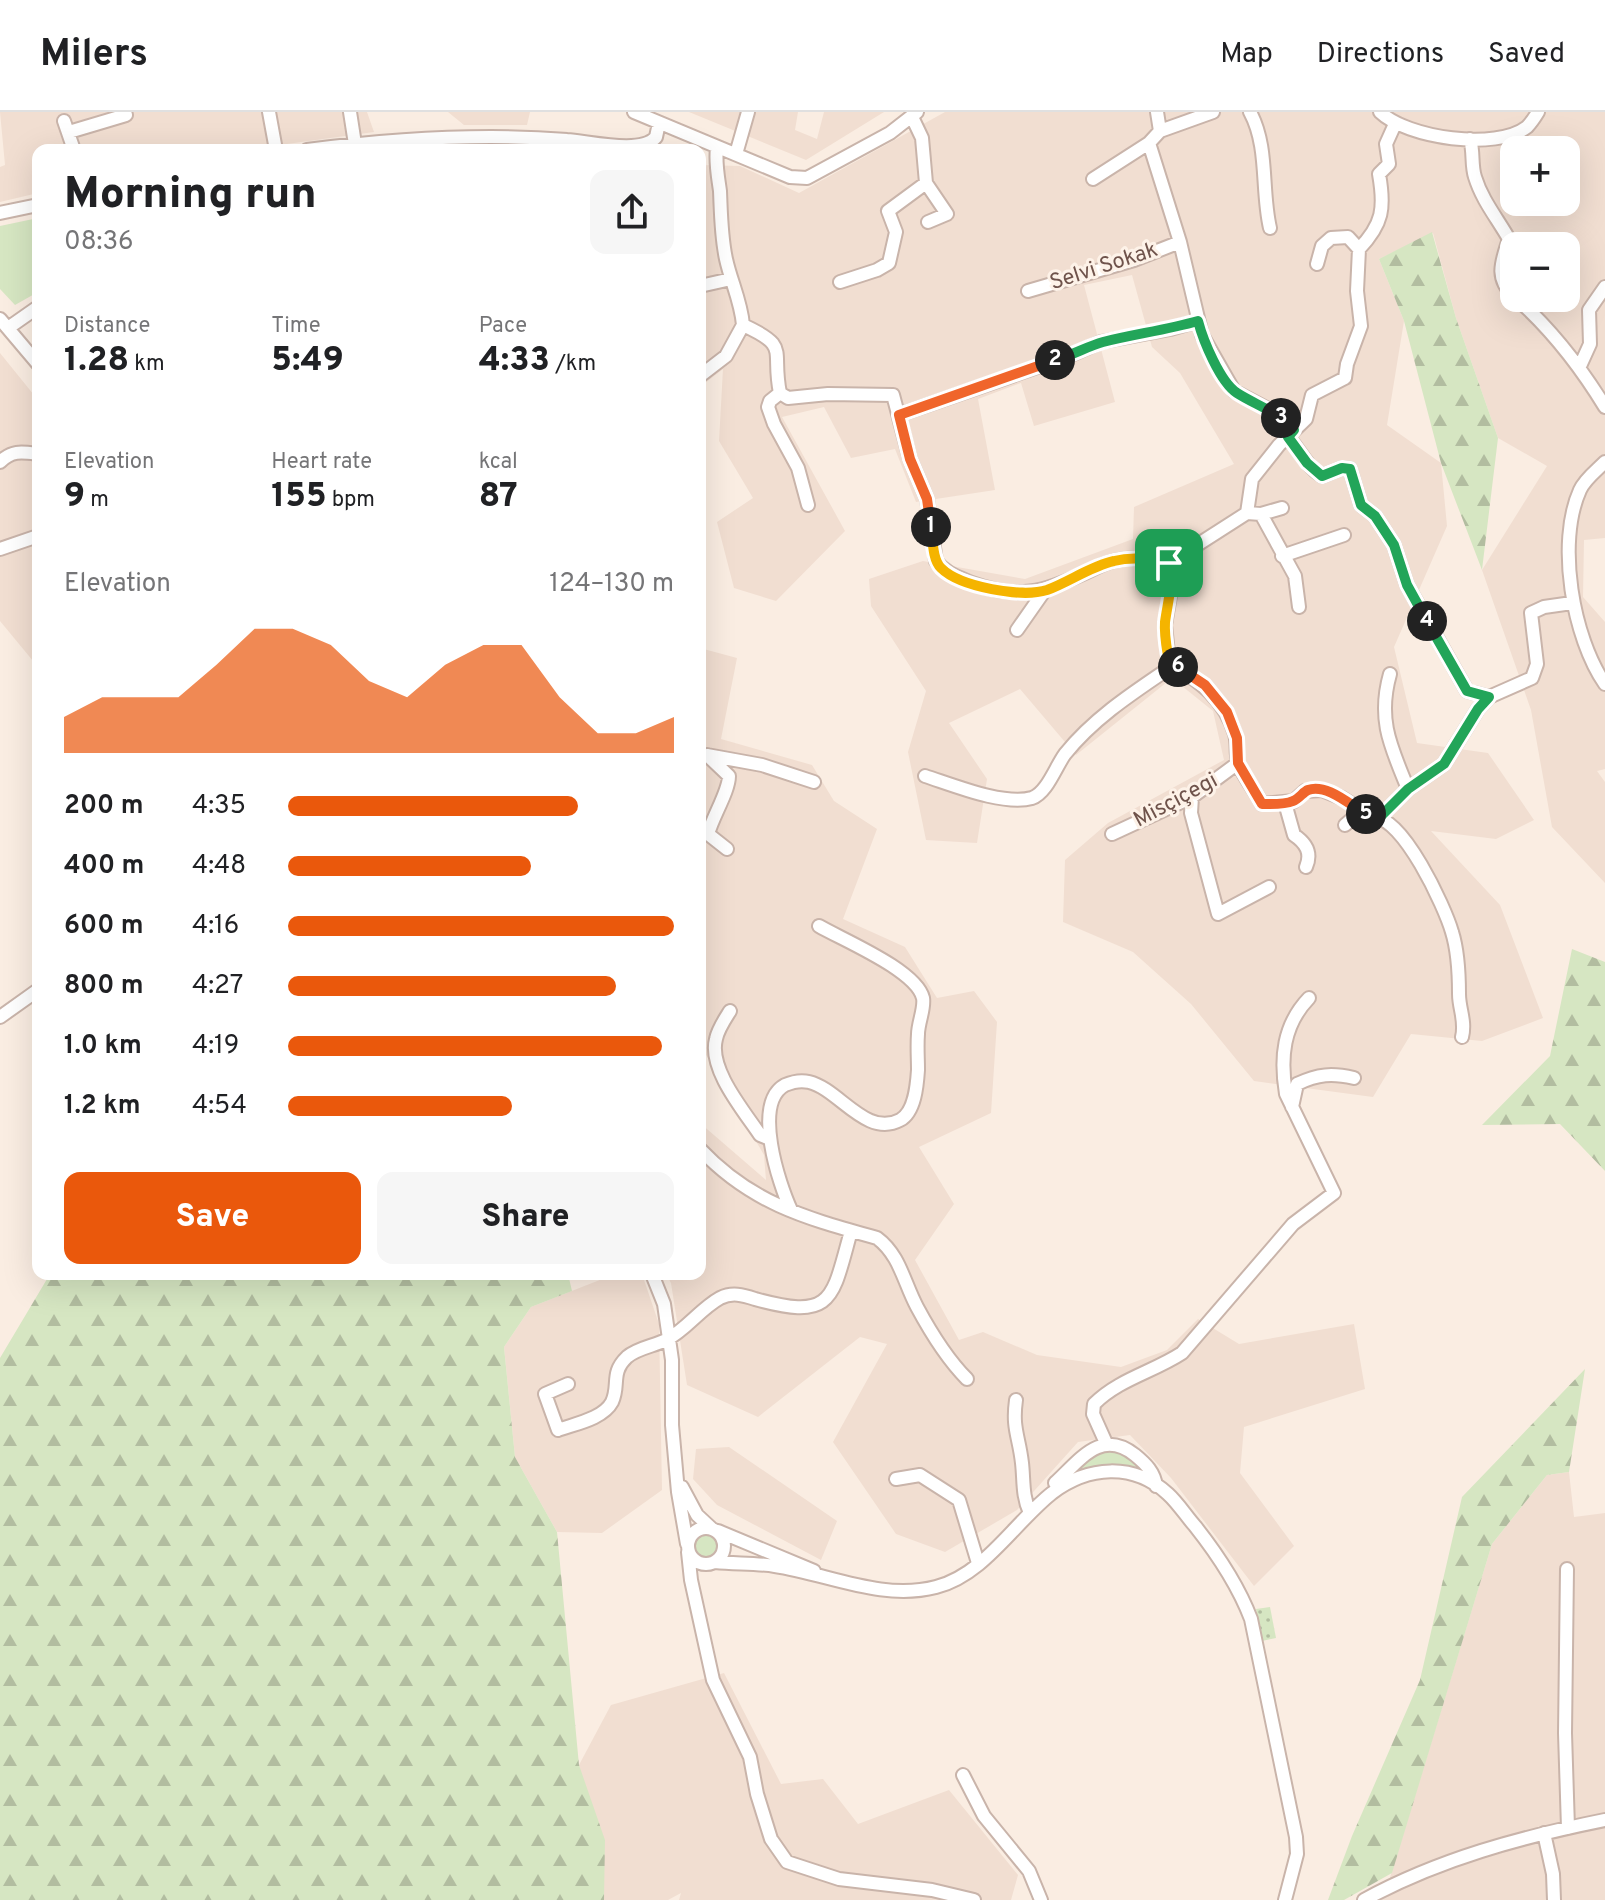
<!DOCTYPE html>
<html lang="en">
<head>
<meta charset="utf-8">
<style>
  :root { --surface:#fff; --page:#f6f6f6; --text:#202124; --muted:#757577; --line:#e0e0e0; --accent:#ea580c }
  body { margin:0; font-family:Overpass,sans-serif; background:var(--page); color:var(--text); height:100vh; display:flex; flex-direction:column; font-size:30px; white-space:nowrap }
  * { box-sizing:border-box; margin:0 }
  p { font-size:26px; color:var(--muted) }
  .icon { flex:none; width:44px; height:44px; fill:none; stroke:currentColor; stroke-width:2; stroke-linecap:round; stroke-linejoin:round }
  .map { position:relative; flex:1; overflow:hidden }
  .panel { position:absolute; left:32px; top:32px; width:674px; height:1136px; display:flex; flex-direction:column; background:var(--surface); border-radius:16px; box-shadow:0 8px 32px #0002 }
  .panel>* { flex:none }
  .controls { position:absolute; left:1500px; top:24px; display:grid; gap:16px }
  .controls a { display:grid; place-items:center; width:80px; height:80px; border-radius:16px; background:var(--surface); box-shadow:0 8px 32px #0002; font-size:40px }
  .pin { position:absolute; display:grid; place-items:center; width:68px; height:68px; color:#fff; margin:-34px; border-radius:16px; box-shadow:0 4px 12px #0006 }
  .km { position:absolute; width:40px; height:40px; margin:-20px; border-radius:50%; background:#222; color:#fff; font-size:22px; line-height:40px; text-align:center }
  .round { display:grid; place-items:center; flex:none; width:84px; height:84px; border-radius:16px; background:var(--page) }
  .summary { display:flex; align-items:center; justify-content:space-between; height:136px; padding:0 32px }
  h1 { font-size:44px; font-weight:800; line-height:60px }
  .metrics { display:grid; grid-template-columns:repeat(3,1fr); gap:12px; height:136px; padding:8px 32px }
  .metrics div { display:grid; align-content:center }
  .metrics b { font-size:34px; font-weight:800 }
  .metrics small { font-size:22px; font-weight:400 }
  .metrics p { font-size:22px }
  .chart { height:224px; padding:16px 32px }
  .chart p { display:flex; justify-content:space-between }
  .chart svg { width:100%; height:144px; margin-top:8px; fill:var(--accent); opacity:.7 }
  .cta { display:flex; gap:16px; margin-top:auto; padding:16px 32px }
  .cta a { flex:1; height:92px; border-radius:16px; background:var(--accent); color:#fff; font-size:32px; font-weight:800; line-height:92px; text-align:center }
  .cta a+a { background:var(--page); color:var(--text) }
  ul { padding:0 32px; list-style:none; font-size:26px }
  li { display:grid; grid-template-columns:128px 96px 1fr; align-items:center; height:60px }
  li i { height:20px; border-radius:10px; background:var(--accent) }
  header { display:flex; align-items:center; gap:48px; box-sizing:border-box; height:112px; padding:0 40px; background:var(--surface); border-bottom:2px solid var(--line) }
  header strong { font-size:38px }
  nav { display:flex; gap:44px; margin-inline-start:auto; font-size:28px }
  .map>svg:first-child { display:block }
  .residential { fill:#f1ded1; fill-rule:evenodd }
  .grass { fill:#d6e6c2 }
  .forest { fill:url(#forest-firs) }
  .cemetery { fill:url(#cemetery-stones) }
  .park { fill:url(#park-dots) }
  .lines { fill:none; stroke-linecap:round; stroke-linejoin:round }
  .minor-casing { stroke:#c9b4aa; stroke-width:16 }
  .minor { stroke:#fff; stroke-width:12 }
  .split-1-casing { stroke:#fff; stroke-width:16 }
  .split-2-casing { stroke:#fff; stroke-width:16 }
  .split-3-casing { stroke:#fff; stroke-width:16 }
  .split-4-casing { stroke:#fff; stroke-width:16 }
  .split-5-casing { stroke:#fff; stroke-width:16 }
  .split-6-casing { stroke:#fff; stroke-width:16 }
  .split-7-casing { stroke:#fff; stroke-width:16 }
  .split-1 { stroke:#f5b400; stroke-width:10 }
  .split-2 { stroke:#f0652b; stroke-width:10 }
  .split-3 { stroke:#22a559; stroke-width:10 }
  .split-4 { stroke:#22a559; stroke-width:10 }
  .split-5 { stroke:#22a559; stroke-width:10 }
  .split-6 { stroke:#f0652b; stroke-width:10 }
  .split-7 { stroke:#f5b400; stroke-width:10 }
  .labels { text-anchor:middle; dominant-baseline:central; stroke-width:6; stroke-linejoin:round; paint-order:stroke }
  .street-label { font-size:22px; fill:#6f534b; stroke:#fdf2e8 }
</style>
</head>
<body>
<header>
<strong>Milers</strong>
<nav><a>Map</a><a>Directions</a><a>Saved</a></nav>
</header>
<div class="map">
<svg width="1605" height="1788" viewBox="0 0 1605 1788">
  <defs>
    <pattern id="forest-firs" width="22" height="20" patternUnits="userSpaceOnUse" patternTransform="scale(2)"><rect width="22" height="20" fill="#d6e6c2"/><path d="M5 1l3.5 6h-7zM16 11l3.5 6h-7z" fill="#b2bda0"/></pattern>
    <pattern id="cemetery-stones" width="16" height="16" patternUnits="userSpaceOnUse" patternTransform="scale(2)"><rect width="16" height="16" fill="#d6e6c2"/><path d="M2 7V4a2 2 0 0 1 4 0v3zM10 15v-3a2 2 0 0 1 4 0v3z" fill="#b2bda0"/></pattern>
    <pattern id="park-dots" width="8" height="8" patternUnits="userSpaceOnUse" patternTransform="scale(2)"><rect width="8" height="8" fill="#d6e6c2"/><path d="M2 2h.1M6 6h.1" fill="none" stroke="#b2bda0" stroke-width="1.8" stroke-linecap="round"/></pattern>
  </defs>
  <rect width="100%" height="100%" fill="#faede2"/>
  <path class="residential" d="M 0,0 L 367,0 L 374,20 L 243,38 L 38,38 L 38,81 L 0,90 L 0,55 L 5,53 Z
    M 448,0 L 530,0 L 527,13 L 464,13 Z
    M 689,0 L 798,0 L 795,18 L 817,27 L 824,0 L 884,0 L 806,48 Z
    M 945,0 L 1605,0 L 1605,426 L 1584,428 L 1583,485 L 1605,510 L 1605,657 L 1597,659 L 1605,670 L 1605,771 L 1552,715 L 1531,598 L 1482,458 L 1547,354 L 1498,326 L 1456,206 L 1433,121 L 1379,147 L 1404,209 L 1387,313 L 1441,351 L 1447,414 L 1394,535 L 1417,631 L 1488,641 L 1534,708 L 1496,727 L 1431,719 L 1500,793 L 1543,906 L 1482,929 L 1411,922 L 1373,985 L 1254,969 L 1191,892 L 1133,840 L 1063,810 L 1065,748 L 1108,711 L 1224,648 L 1213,599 L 1172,566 L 1076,643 L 1020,577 L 949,611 L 987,667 L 977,731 L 926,728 L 908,640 L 926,579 L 871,494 L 869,467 L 923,449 L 1025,467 L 1133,427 L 1134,395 L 1234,352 L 1180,261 L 1152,235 L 1132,163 L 1084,173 L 1115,290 L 1034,314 L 1021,271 L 978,287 L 995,378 L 916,390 L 895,337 L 851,346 L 824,295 L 782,305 L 845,419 L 776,489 L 734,476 L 717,410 L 753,386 L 719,329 L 723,257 L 700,275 L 700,53 L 740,54 L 799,81 ZM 1514,38 L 1566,38 L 1566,90 L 1514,90 ZM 1514,134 L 1566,134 L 1566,186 L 1514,186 Z
    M 0,241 L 38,288 L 38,555 L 0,509 Z
    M 700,536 L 737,546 L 721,627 L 812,653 L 834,689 L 877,717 L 843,807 L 905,835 L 937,886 L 974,879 L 997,910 L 991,1001 L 919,1035 L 954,1092 L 915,1148 L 959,1228 L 983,1220 L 1037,1243 L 1121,1255 L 1167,1238 L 1198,1207 L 1239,1232 L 1354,1212 L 1365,1277 L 1244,1315 L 1240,1361 L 1294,1434 L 1254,1474 L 1171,1366 L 1130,1323 L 1078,1330 L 1017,1398 L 945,1440 L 896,1422 L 833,1330 L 887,1232 L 860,1225 L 758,1305 L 687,1273 L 671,1171 L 666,1162 L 700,1162 L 700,1011 L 766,1068 L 764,1043 L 705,941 L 703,910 L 700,908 Z
    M 615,1162 L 642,1162 L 659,1212 L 662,1378 L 602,1421 L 557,1420 L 515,1345 L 504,1235 L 531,1195 Z
    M 729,1335 L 837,1409 L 821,1448 L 717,1393 L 693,1367 L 696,1337 Z
    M 1569,1360 L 1574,1405 L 1605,1401 L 1605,1788 L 1381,1788 L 1384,1785 L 1492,1432 L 1547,1363 Z
    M 724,1561 L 781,1672 L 823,1667 L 858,1712 L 949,1678 L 1018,1763 L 1011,1788 L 679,1788 L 681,1781 L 668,1788 L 604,1788 L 579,1653 L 611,1593 Z"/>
  <path class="grass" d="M 38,106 L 38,180 L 15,193 L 0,177 L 0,114 Z
    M 1120,1336 L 1150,1362 C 1122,1348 1097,1350 1069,1362 L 1095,1340 Z
    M692 1433a14 14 0 1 1 28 0a14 14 0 1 1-28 0Z"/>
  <path class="forest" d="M 1432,120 L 1456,206 L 1498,326 L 1482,458 L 1441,351 L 1404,209 L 1379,147 Z
    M 1572,837 L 1605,850 L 1605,1059 L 1560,1012 L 1482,1013 L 1550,944 Z
    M 50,1162 L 568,1162 L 572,1179 L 531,1195 L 504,1235 L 515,1345 L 557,1420 L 579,1653 L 605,1728 L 604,1788 L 0,1788 L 0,1246 Z
    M 1585,1257 L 1569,1360 L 1547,1363 L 1492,1432 L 1392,1761 L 1344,1788 L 1328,1788 L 1352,1724 L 1420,1568 L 1462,1385 Z"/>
  <path class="cemetery" d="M 515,31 L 609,35 L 622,38 L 415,38 Z"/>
  <path class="park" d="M 1270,1495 L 1276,1526 L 1262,1529 L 1256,1497 Z"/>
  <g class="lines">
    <g class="minor-casing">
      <path id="minor" d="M 269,0 L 276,38
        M 350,0 L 355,32
        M 634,0 L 790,65 L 807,66 L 890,21 L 917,0
        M 1157,0 L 1160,19 L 1149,31 L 1180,130 L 1202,223 L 1234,279 L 1268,297 L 1294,318
        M 1250,0 C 1269,35 1261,78 1270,116
        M 1380,0 C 1407,26 1496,39 1527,15 C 1531,11 1535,5 1538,0
        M 912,5 L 922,26 L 926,71 L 947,102 L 928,110
        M 64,9 L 74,38
        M 1160,19 L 1213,0
        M 69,20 L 126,3
        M 1470,27 C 1474,40 1471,53 1475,65 C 1482,88 1497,106 1509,127 C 1502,149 1494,166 1514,184
        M 717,36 C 715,51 718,64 720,79 C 721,102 721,124 726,147 C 731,170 741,189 743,213 C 791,235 771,237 780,281 L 788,286 L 828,282 L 893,283 L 910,347 L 927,387 L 936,449 C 945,461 958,465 972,471 C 1019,488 1042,480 1085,461 C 1094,457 1104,451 1114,449 C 1132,444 1151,447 1169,451
        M 307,38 C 392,27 481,21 567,28 C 588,29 642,43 656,25 L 659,11
        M 736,42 L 748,0
        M 1093,67 L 1149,31
        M 0,101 L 38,93
        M 1359,137 C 1383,112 1385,96 1379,62 L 1389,52 L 1386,32 L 1395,12
        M 840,170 L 877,158 L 889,151 L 896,120 L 888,99 L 926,71
        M 700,174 L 731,167
        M 1028,179 L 1134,148 L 1180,130
        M 1516,186 C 1552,218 1580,254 1605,295
        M 0,207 L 38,252
        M 8,216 L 38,195
        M 1580,254 L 1590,232 L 1589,198 L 1605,175
        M 700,264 L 726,244 L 743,213
        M 780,281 L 770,289 L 768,295 L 774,312 L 798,356 L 808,393
        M 899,303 L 1069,244 L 1101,230 L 1170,217 L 1198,209
        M 1288,325 C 1300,338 1306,354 1322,364 L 1342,356 L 1350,357 L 1361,393 L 1375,404 L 1394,433 L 1407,473 L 1467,579 L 1489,585
        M 0,350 C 12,338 22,340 38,342
        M 1605,350 C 1596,359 1585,367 1580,378 C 1556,431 1573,526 1605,572
        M 1247,401 L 1261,402 L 1295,464 L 1299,495
        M 1261,402 L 1282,396
        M 0,437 L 38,424
        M 1282,444 L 1344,423
        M 1169,451 L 1172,472 L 1165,513 L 1169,550 C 1200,570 1224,586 1235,622 C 1238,632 1235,644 1239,653 C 1245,666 1255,679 1262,692 L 1294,689 L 1305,679 L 1322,678 L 1342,686 L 1374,706 C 1402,703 1445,795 1452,820 C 1458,839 1459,862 1459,882 C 1459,897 1466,909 1462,925
        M 1169,451 L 1247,401 L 1252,367 L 1279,333 L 1306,307 L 1312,283 L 1345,266 L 1347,252 L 1361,214 L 1357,179 L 1359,137 L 1348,125 L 1331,126 L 1322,134 L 1317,152
        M 1017,518 L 1045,478
        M 1390,562 C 1377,608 1391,635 1408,677
        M 707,643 L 729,664 C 729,679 713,704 708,722 L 727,737
        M 707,643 L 762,653 L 814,670
        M 925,664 C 953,673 1004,694 1032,686 C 1047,681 1056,654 1065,642 C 1093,607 1131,582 1168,557 L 1169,550
        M 1192,685 L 1191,701 L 1218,802 L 1269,775
        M 1285,691 L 1294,723 C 1306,731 1312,741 1306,755
        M 1380,705 L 1408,677 L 1444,652 L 1478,597 L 1489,585 L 1532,566 L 1537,552 L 1531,501 L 1544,495 L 1572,491
        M 1345,713 L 1361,699
        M 1112,722 L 1192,685 L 1238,651
        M 730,899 C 725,907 718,917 716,927 C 708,957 744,999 760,1023 L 770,1027
        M 0,905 L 38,878
        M 1292,995 L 1297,972 C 1318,962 1332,961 1354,966
        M 700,1037 C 752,1092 806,1106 877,1126 C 900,1143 904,1171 917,1195 C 931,1221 946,1246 967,1267
        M 791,1098 C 779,1072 752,991 785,973 C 792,970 801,968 809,970 C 839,977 866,1026 900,1008 C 915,1000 917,973 918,958 C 918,946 917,934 918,922 C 918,911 925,896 923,886 C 916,858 843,828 819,814
        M 652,1162 L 664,1192 L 672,1248 L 672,1313 L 678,1380 L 687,1432
        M 568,1272 L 545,1282 L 558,1318 C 574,1312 603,1307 612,1290 C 620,1273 610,1261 627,1245 C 637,1236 654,1234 666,1228 C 686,1218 700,1197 720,1186 C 732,1180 743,1183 755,1187 C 834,1209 832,1187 851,1119
        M 1016,1288 C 1012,1317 1019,1324 1022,1351 C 1024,1368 1022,1384 1030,1401
        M 1106,1331 L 1093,1302 L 1094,1292 C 1119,1267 1153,1260 1182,1241 L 1293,1112 L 1334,1081 L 1286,982 C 1280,946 1283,913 1309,886
        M 896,1367 L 920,1363 L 959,1388 L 978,1451
        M 1055,1371 C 1080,1348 1101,1316 1135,1343 C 1146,1352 1154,1360 1156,1374
        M 682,1375 L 697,1403 L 711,1416
        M688 1434a18 18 0 1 1 36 0a18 18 0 1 1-36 0Z
        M 718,1419 L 814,1459
        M 688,1440 L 691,1468 L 713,1568 L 750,1645 L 757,1682 L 771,1727 L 787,1750 L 839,1767 L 932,1778 L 974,1788
        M 715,1450 C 735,1452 756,1451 775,1454 C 828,1462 882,1489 936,1475 C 984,1463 1014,1411 1052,1381 C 1088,1354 1133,1350 1168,1382 C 1178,1391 1186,1404 1195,1414 C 1218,1443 1238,1473 1251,1507 L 1296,1725 L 1297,1742 L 1285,1788
        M 1567,1457 L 1565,1621 L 1568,1716
        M 963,1663 L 984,1704 L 1029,1759 L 1041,1788
        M 1544,1721 L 1553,1762 L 1554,1788
        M 1364,1788 C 1439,1747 1521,1725 1605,1708"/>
    </g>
    <use href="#minor" class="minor"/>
  </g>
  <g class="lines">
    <g class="split-1-casing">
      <path id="split-1" d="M 931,415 C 933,427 932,447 941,456 C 960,475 1022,486 1047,478 C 1069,470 1091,454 1114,449 C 1133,444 1151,447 1169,451"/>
    </g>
    <g class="split-2-casing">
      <path id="split-2" d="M 931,415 L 927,387 L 910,347 L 899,303 L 1055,248"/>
    </g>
    <g class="split-3-casing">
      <path id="split-3" d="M 1055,248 C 1073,243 1088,234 1103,230 C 1135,222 1166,218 1198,209 C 1203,228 1220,270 1237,281 C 1251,290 1267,296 1281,306"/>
    </g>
    <g class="split-4-casing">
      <path id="split-4" d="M 1281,306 L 1294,318 L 1288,325 L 1307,351 L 1322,364 L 1342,356 L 1350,357 L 1361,393 L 1375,404 L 1394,433 L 1407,473 L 1427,509"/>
    </g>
    <g class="split-5-casing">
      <path id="split-5" d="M 1366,702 L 1374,706 L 1380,705 L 1408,677 L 1444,652 L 1478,597 L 1489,585 L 1467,579 L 1427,509"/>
    </g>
    <g class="split-6-casing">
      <path id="split-6" d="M 1178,555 L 1205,573 L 1227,600 L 1237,626 L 1238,651 L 1262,692 C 1271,692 1284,693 1293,689 C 1299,687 1303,680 1308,678 C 1327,671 1351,694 1366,702"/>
    </g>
    <g class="split-7-casing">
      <path id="split-7" d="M 1169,451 C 1173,475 1168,488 1165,510 C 1164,524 1167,537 1169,550 L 1178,555"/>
    </g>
    <use href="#split-1" class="split-1"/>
    <use href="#split-2" class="split-2"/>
    <use href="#split-3" class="split-3"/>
    <use href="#split-4" class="split-4"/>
    <use href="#split-5" class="split-5"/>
    <use href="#split-6" class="split-6"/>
    <use href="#split-7" class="split-7"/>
  </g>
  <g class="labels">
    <g class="street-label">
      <text transform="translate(1104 155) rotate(-18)">Selvi Sokak</text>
      <text transform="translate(1176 689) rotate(-28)">Misçiçegi</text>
    </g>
  </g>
</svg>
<div class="controls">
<a>+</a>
<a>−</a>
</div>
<div class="pin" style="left:1169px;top:451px;background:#1e9e55"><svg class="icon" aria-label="arrive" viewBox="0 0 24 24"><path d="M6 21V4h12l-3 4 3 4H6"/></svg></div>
<b class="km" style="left:931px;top:415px">1</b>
<b class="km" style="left:1055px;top:248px">2</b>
<b class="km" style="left:1281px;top:306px">3</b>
<b class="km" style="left:1427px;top:509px">4</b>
<b class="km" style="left:1366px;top:702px">5</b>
<b class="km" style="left:1178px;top:555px">6</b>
<section class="panel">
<div class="summary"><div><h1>Morning run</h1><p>08:36</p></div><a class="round"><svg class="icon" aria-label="share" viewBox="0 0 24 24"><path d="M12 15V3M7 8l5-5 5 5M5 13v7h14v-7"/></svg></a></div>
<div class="metrics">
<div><p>Distance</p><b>1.28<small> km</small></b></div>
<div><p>Time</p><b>5:49</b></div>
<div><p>Pace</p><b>4:33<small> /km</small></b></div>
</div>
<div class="metrics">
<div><p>Elevation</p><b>9<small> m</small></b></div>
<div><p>Heart rate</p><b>155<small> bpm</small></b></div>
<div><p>kcal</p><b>87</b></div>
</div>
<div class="chart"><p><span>Elevation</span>124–130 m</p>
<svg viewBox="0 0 160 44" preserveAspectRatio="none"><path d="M0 44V33L10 27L20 27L30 27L40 17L50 6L60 6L70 11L80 22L90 27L100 17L110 11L120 11L130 27L140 38L150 38L160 33V44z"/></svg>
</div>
<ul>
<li><b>200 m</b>4:35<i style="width:75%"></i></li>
<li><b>400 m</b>4:48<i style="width:63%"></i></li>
<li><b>600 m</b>4:16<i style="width:100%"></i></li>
<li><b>800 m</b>4:27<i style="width:85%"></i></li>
<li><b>1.0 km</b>4:19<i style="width:97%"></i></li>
<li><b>1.2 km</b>4:54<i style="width:58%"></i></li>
</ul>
<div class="cta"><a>Save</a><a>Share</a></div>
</section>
</div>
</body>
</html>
